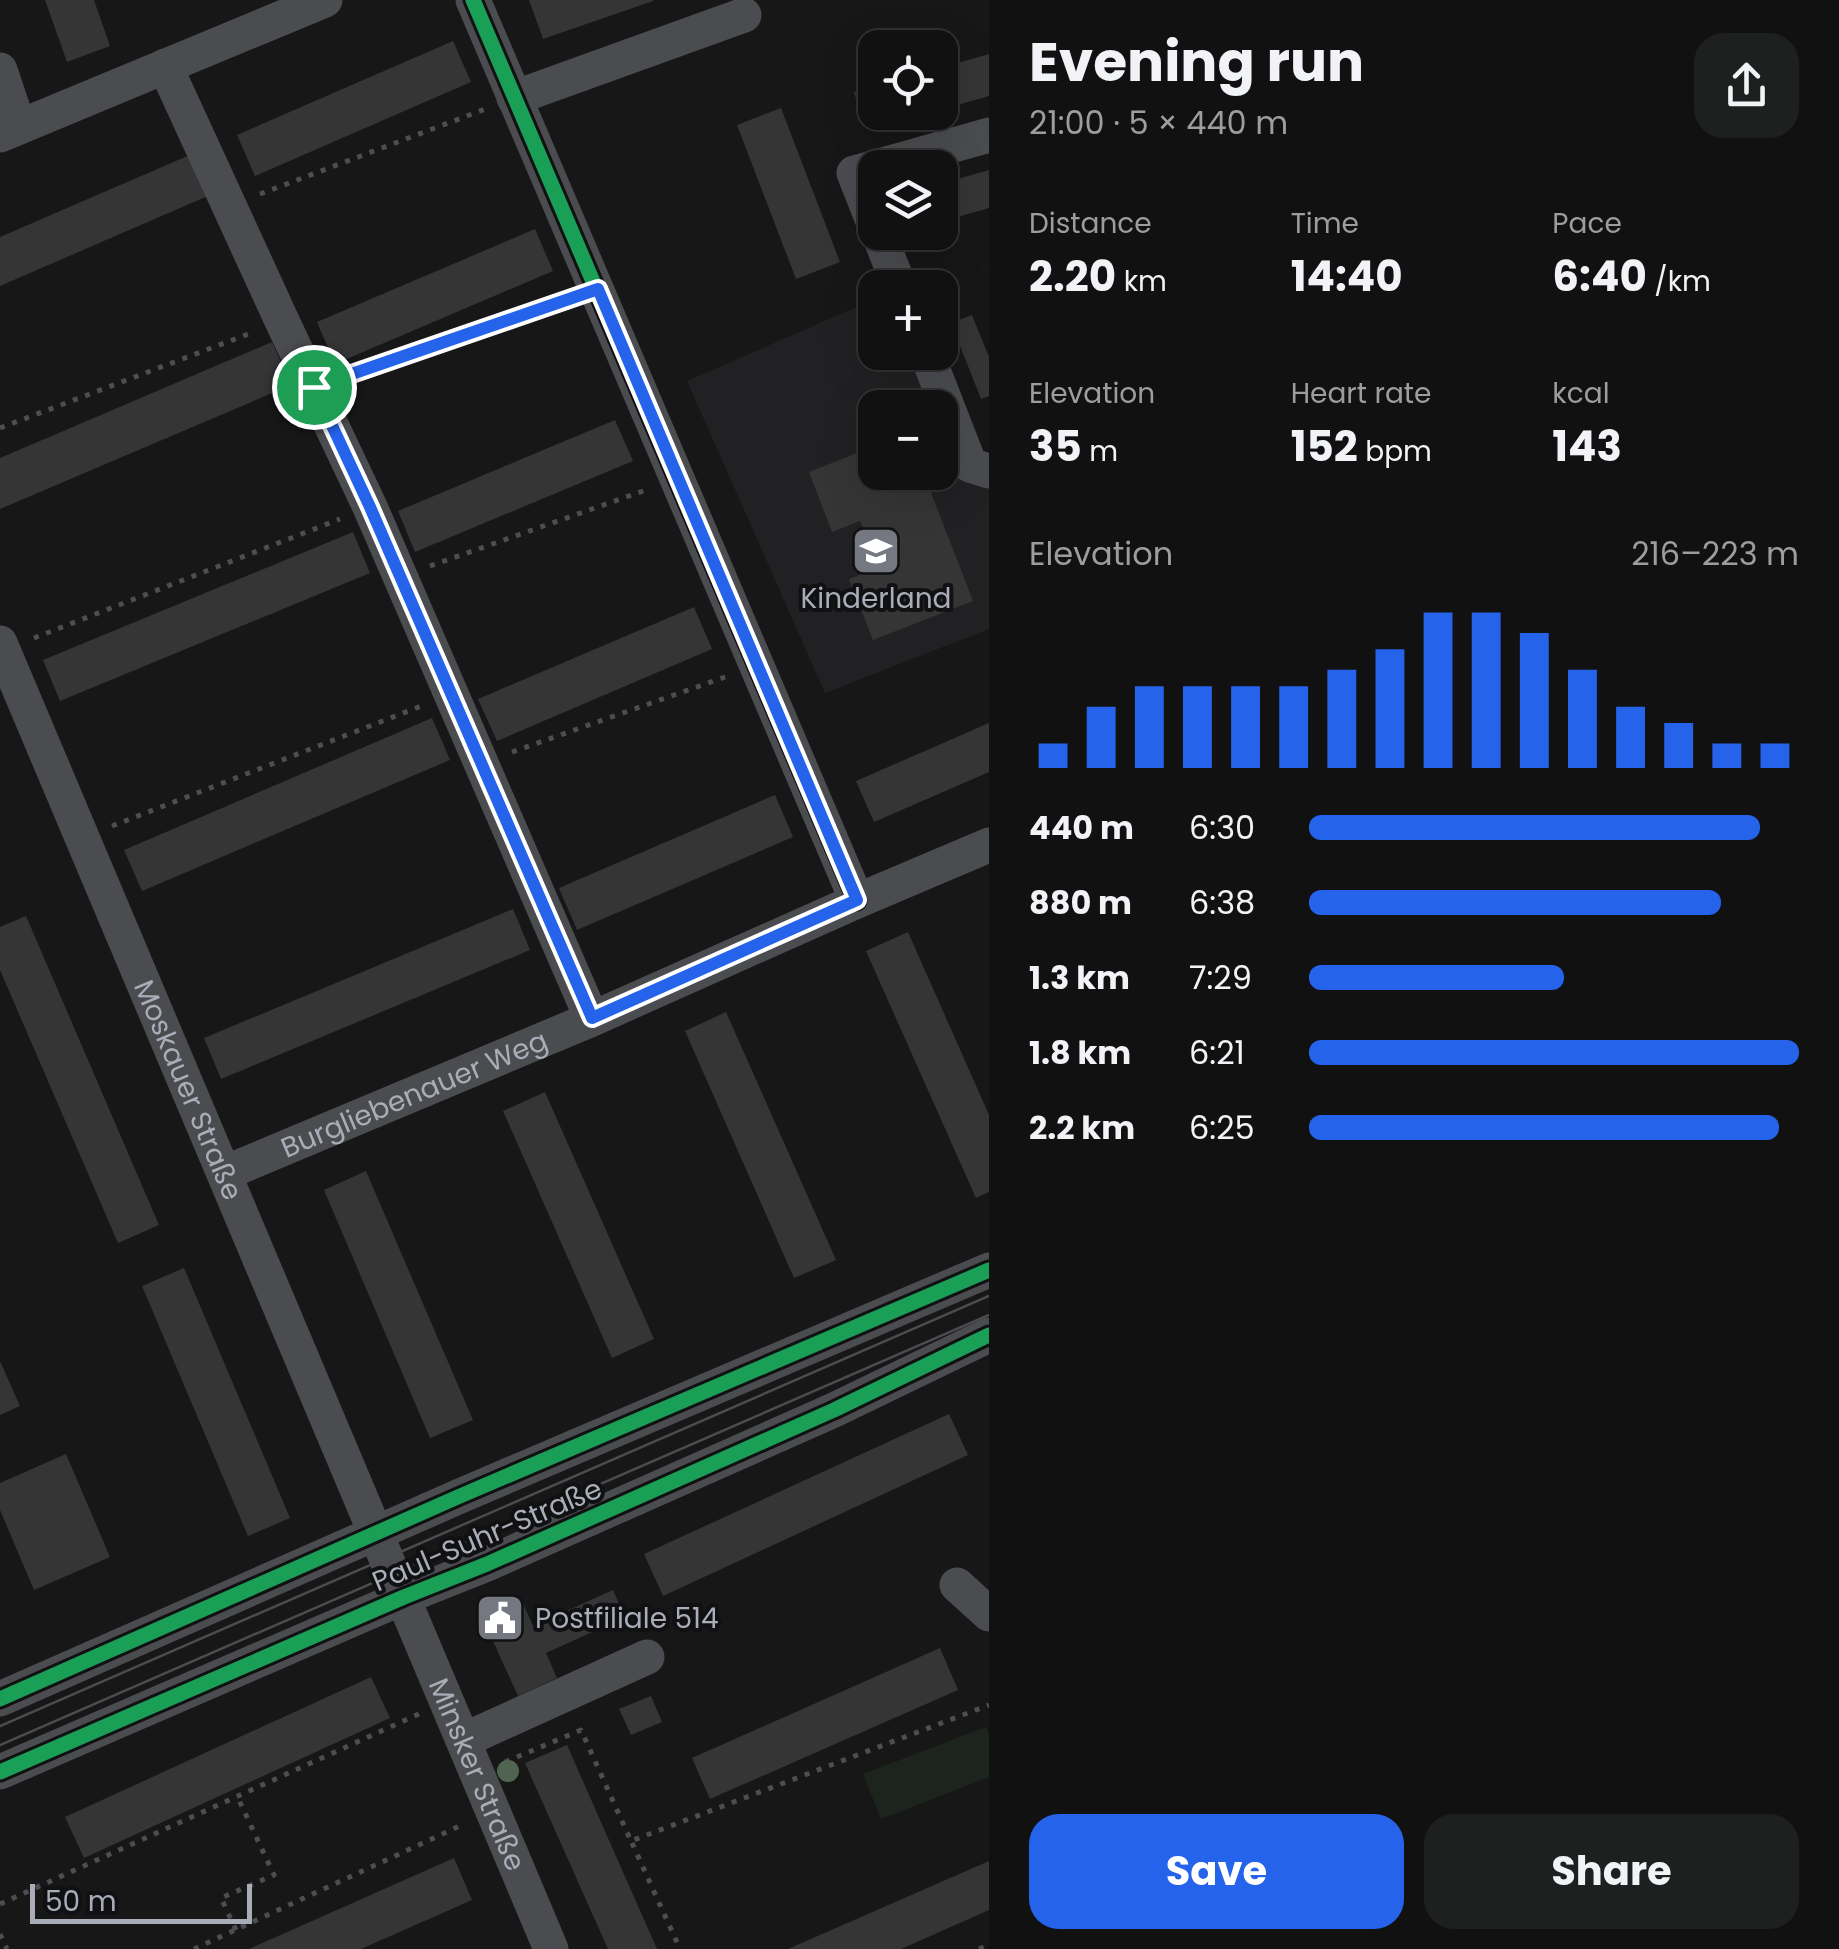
<!DOCTYPE html>
<html lang="en">
<head>
<meta charset="utf-8">
<style>
  :root { --surface:#111; --page:#1e1f1f; --text:#f1f3f6; --muted:#9c9d9f; --line:#303131; --accent:#2563eb }
  body { margin:0; font-family:Poppins,sans-serif; background:var(--page); color:var(--text); height:100vh; display:flex; flex-direction:column; font-size:38px; white-space:nowrap }
  * { box-sizing:border-box; margin:0 }
  p { font-size:32px; color:var(--muted) }
  .icon { flex:none; width:55px; height:55px; fill:none; stroke:currentColor; stroke-width:2; stroke-linecap:round; stroke-linejoin:round }
  .map { position:relative; flex:1; overflow:hidden }
  .details { display:flex; flex-direction:column; background:var(--surface); width:850px }
  .details>* { flex:none }
  .tools { position:absolute; left:858px; top:30px; display:grid; gap:20px }
  .tools a { display:grid; place-items:center; width:100px; height:100px; border-radius:20px; background:var(--surface); box-shadow:0 10px 40px #0002,0 0 0 2px var(--line); font-size:50px }
  .scale { position:absolute; left:30px; bottom:25px; width:222px; box-sizing:border-box; padding-left:10px; border:5px solid #a8adb8; border-top:0; font-size:28px; line-height:35px; white-space:nowrap; color:#a8adb8; -webkit-text-stroke:8px #111113; paint-order:stroke }
  .pin { position:absolute; display:grid; place-items:center; width:85px; height:85px; color:#fff; margin:-42px; border:5px solid #fff; border-radius:50%; box-shadow:0 2px 10px #0007 }
  .round { display:grid; place-items:center; flex:none; width:105px; height:105px; border-radius:30px; background:var(--page) }
  .summary { display:flex; align-items:center; justify-content:space-between; height:170px; padding:0 40px }
  h1 { font-size:55px; font-weight:700; line-height:75px }
  .figures { display:grid; grid-template-columns:repeat(3,1fr); gap:15px; height:170px; padding:10px 40px }
  .figures div { display:grid; align-content:center }
  .figures b { font-size:42px; font-weight:700 }
  .figures small { font-size:28px; font-weight:400 }
  .figures p { font-size:28px }
  .chart { height:280px; padding:20px 40px }
  .chart p { display:flex; justify-content:space-between }
  .chart svg { width:100%; height:180px; margin-top:10px; stroke:var(--accent); stroke-width:6 }
  .action { display:flex; gap:20px; margin-top:auto; padding:20px 40px }
  .action a { flex:1; height:115px; border-radius:30px; background:var(--accent); color:#fff; font-size:40px; font-weight:700; line-height:115px; text-align:center }
  .action a+a { background:var(--page); color:var(--text) }
  ul { padding:0 40px; list-style:none; font-size:32px }
  li { display:grid; grid-template-columns:160px 120px 1fr; align-items:center; height:75px }
  li i { height:25px; border-radius:12px; background:var(--accent) }
  main { display:flex; flex:1; min-height:0 }
  .map>svg:first-child { display:block }
  .built { fill:#212123; fill-rule:evenodd }
  .green { fill:#1d241e }
  .building { fill:#353536 }
  .lines { fill:none; stroke-linecap:round; stroke-linejoin:round }
  .path { stroke:#4d4e52; stroke-width:5; stroke-dasharray:5 8; stroke-linecap:butt }
  .minor { stroke:#4b4c50; stroke-width:35 }
  .tram { stroke:#4b4c4f; stroke-width:2.5 }
  .cycleway-casing { stroke:#111113; stroke-width:21 }
  .cycleway { stroke:#1a9f57; stroke-width:15 }
  .tree { fill:#506451 }
  .route-casing { stroke:#fff; stroke-width:20 }
  .route { stroke:#2563eb; stroke-width:12 }
  .labels { text-anchor:middle; dominant-baseline:central; stroke-width:8; stroke-linejoin:round; paint-order:stroke }
  .poi-label { font-size:28px; fill:#a8adb8; stroke:#111113 }
  .street-label { font-size:28px; fill:#a8adb8; stroke:#111113 }
</style>
</head>
<body>
<main>
<div class="map">
<svg width="989" height="1949" viewBox="0 0 989 1949">
  <rect width="100%" height="100%" fill="#171717"/>
  <path class="built" d="M 875,299 L 875,352 L 925,353 L 989,472 L 989,629 L 825,693 L 687,381 ZM 875,408 L 940,408 L 940,472 L 875,472 Z"/>
  <path class="green" d="M 986,1727 L 989,1735 L 989,1777 L 881,1819 L 863,1774 Z"/>
  <path class="building" d="M 45,0 L 94,0 L 110,46 L 67,62 Z
    M 529,0 L 653,0 L 653,1 L 543,39 Z
    M 453,41 L 471,82 L 255,176 L 237,135 Z
    M 989,54 L 989,96 L 940,110 L 940,68 Z
    M 875,87 L 875,115 L 862,119 L 854,92 Z
    M 781,108 L 840,262 L 796,279 L 737,125 Z
    M 192,154 L 210,195 L 0,286 L 0,237 Z
    M 989,170 L 989,208 L 940,222 L 940,184 Z
    M 535,229 L 553,271 L 335,364 L 317,322 Z
    M 972,315 L 989,357 L 989,396 L 981,399 L 951,323 Z
    M 272,342 L 291,385 L 0,509 L 0,458 Z
    M 615,420 L 633,461 L 415,552 L 398,511 Z
    M 875,446 L 875,472 L 923,472 L 973,601 L 873,640 L 849,579 L 878,568 L 860,521 L 832,532 L 809,472 Z
    M 353,532 L 370,573 L 60,701 L 43,660 Z
    M 694,607 L 712,649 L 497,741 L 478,699 Z
    M 432,718 L 450,760 L 142,891 L 124,850 Z
    M 989,723 L 989,772 L 874,822 L 856,781 Z
    M 775,795 L 793,837 L 577,930 L 559,888 Z
    M 513,909 L 530,950 L 221,1079 L 204,1038 Z
    M 26,916 L 159,1225 L 118,1243 L 0,970 L 0,927 Z
    M 908,932 L 989,1115 L 989,1192 L 976,1198 L 866,951 Z
    M 726,1012 L 836,1260 L 794,1278 L 685,1031 Z
    M 545,1092 L 654,1339 L 612,1358 L 503,1111 Z
    M 366,1171 L 473,1420 L 430,1438 L 324,1190 Z
    M 184,1268 L 290,1518 L 248,1536 L 142,1286 Z
    M 0,1361 L 20,1406 L 0,1415 Z
    M 949,1414 L 968,1455 L 663,1596 L 644,1554 Z
    M 66,1454 L 110,1557 L 34,1590 L 0,1510 L 0,1483 Z
    M 613,1590 L 625,1617 L 546,1653 L 557,1678 L 518,1696 L 483,1619 L 522,1601 L 533,1626 Z
    M 940,1648 L 958,1690 L 710,1799 L 692,1758 Z
    M 371,1677 L 390,1718 L 84,1858 L 65,1817 Z
    M 651,1696 L 662,1722 L 631,1735 L 619,1709 Z
    M 567,1745 L 649,1931 L 657,1949 L 608,1949 L 525,1763 Z
    M 454,1858 L 472,1900 L 395,1934 L 361,1949 L 249,1949 Z
    M 989,1861 L 989,1910 L 901,1949 L 788,1949 Z"/>
  <g class="lines">
    <path class="path" d="M 260,194 L 488,108
      M 341,378 L 567,299
      M 0,428 L 251,333
      M 430,566 L 646,490
      M 34,638 L 340,519
      M 512,752 L 728,676
      M 112,826 L 424,705
      M 505,1762 L 581,1730 L 631,1841 L 989,1705
      M 632,1843 L 680,1949
      M 0,1904 L 421,1713
      M 236,1930 L 221,1898 L 274,1875 L 238,1798
      M 0,1934 L 7,1949
      M 194,1949 L 464,1824
      M 979,1949 L 989,1945"/>
    <g class="minor">
      <path d="M 473,0 L 857,901"/>
      <path d="M 165,66 L 282,321 L 370,507 L 592,1019"/>
      <path d="M 0,70 L 19,127"/>
      <path d="M 514,98 L 744,15"/>
      <path d="M 0,135 L 325,0"/>
      <path d="M 875,226 L 854,173 L 989,135"/>
      <path d="M 878,232 L 900,288"/>
      <path d="M 926,352 L 970,465 L 989,471"/>
      <path id="s1" d="M 0,643 L 551,1949"/>
      <path id="s2" d="M 225,1173 L 592,1019 L 857,901 L 989,845"/>
      <path d="M 957,1585 L 989,1614"/>
      <path d="M 0,1699 L 460,1496 L 989,1270"/>
      <path d="M 464,1740 L 647,1657"/>
      <path d="M 0,1772 L 404,1597 L 487,1564 L 834,1410 L 989,1335"/>
    </g>
    <path class="tram" d="M 0,1726 L 989,1296
      M 0,1745 L 989,1315"/>
    <g class="cycleway-casing">
      <path id="cycleway" d="M 473,0 L 857,901
        M 0,1699 L 460,1496 L 989,1270
        M 0,1772 L 404,1597 L 487,1564 L 834,1410 L 989,1335"/>
    </g>
    <use href="#cycleway" class="cycleway"/>
  </g>
  <circle class="tree" cx="508" cy="1771" r="11"/>
  <g class="lines">
    <g class="route-casing">
      <path id="route" d="M 598,289 C 683,493 772,696 857,900 L 592,1018 L 370,507 L 314,387 Z"/>
    </g>
    <use href="#route" class="route"/>
  </g>
  <defs>
    <g id="school-square" transform="scale(2.5)"><rect x="-9" y="-9" width="18" height="18" rx="4" fill="#757880" stroke="#111113"/><path d="M0-5L7-2L0 1L-7-2ZM-4 1L0 2.5L4 1V4Q0 6-4 4Z" fill="#fff"/></g>
    <g id="civic-square" transform="scale(2.5)"><rect x="-9" y="-9" width="18" height="18" rx="4" fill="#757880" stroke="#111113"/><path d="M-.6-6.5H3V-4.5H.6V-3L4-1V1h2V6H-6V1h2V-1L-.6-3ZM-1.2 2.5V6h2.4V2.5Z" fill="#fff"/></g>
  </defs>
  <g fill-rule="evenodd">
    <use href="#school-square" x="876" y="551"/>
    <use href="#civic-square" x="500" y="1618"/>
  </g>
  <g class="labels">
    <g class="poi-label">
      <text x="876" y="598">Kinderland</text>
      <text x="535" y="1618" text-anchor="start">Postfiliale 514</text>
    </g>
    <g class="street-label">
      <text stroke="none"><textPath href="#s1" startOffset="485">Moskauer Straße</textPath></text>
      <text stroke="none"><textPath href="#s2" startOffset="205">Burgliebenauer Weg</textPath></text>
      <text transform="translate(487 1535) rotate(-23)">Paul-Suhr-Straße</text>
      <text stroke="none"><textPath href="#s1" startOffset="1228">Minsker Straße</textPath></text>
    </g>
  </g>
</svg>
<div class="tools">
<a><svg class="icon" aria-label="locate" viewBox="0 0 24 24"><circle cx="12" cy="12" r="6"/><path d="M12 2v4M12 18v4M2 12h4M18 12h4"/></svg></a>
<a><svg class="icon" aria-label="layers" viewBox="0 0 24 24"><path d="M12 4l9 5-9 5-9-5zM3 14l9 5 9-5"/></svg></a>
<a>+</a>
<a>−</a>
</div>
<div class="scale">50 m</div>
<div class="pin" style="left:314px;top:387px;background:#1e9e55"><svg class="icon" aria-label="arrive" viewBox="0 0 24 24"><path d="M6 21V4h12l-3 4 3 4H6"/></svg></div>
</div>
<section class="details">
<div class="summary"><div><h1>Evening run</h1><p>21:00 · 5 × 440 m</p></div><a class="round"><svg class="icon" aria-label="share" viewBox="0 0 24 24"><path d="M12 15V3M7 8l5-5 5 5M5 13v7h14v-7"/></svg></a></div>
<div class="figures">
<div><p>Distance</p><b>2.20<small> km</small></b></div>
<div><p>Time</p><b>14:40</b></div>
<div><p>Pace</p><b>6:40<small> /km</small></b></div>
</div>
<div class="figures">
<div><p>Elevation</p><b>35<small> m</small></b></div>
<div><p>Heart rate</p><b>152<small> bpm</small></b></div>
<div><p>kcal</p><b>143</b></div>
</div>
<div class="chart"><p><span>Elevation</span>216–223 m</p>
<svg viewBox="0 0 160 44" preserveAspectRatio="none"><path d="M5 44V38M15 44V29M25 44V24M35 44V24M45 44V24M55 44V24M65 44V20M75 44V15M85 44V6M95 44V6M105 44V11M115 44V20M125 44V29M135 44V33M145 44V38M155 44V38"/></svg>
</div>
<ul>
<li><b>440 m</b>6:30<i style="width:92%"></i></li>
<li><b>880 m</b>6:38<i style="width:84%"></i></li>
<li><b>1.3 km</b>7:29<i style="width:52%"></i></li>
<li><b>1.8 km</b>6:21<i style="width:100%"></i></li>
<li><b>2.2 km</b>6:25<i style="width:96%"></i></li>
</ul>
<div class="action"><a>Save</a><a>Share</a></div>
</section>
</main>
</body>
</html>
